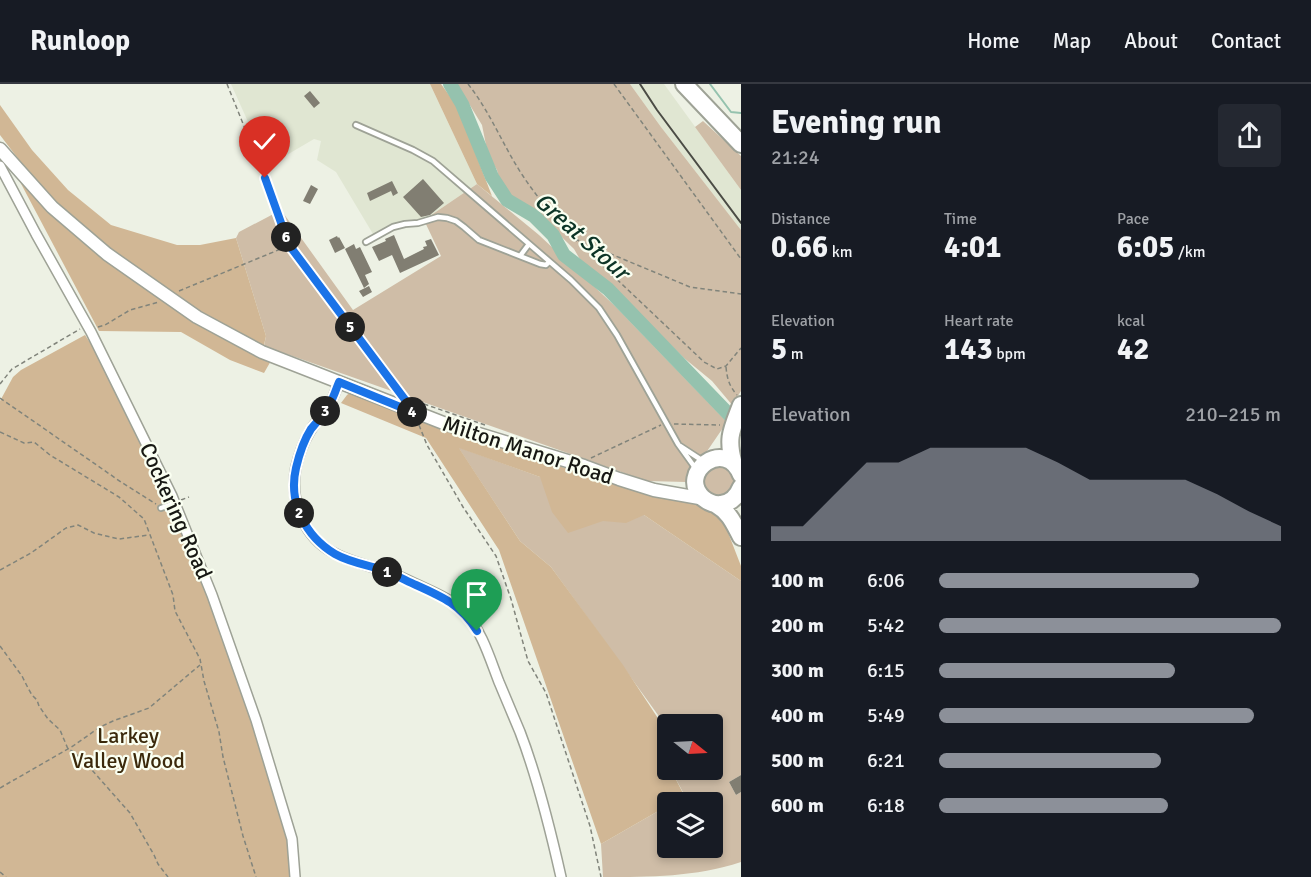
<!DOCTYPE html>
<html lang="en">
<head>
<meta charset="utf-8">
<style>
  :root { --surface:#171b24; --page:#242831; --text:#f1f3f6; --muted:#9ea1a6; --line:#363941; --accent:#8c9099 }
  body { margin:0; font-family:Signika,sans-serif; background:var(--page); color:var(--text); height:100vh; display:flex; flex-direction:column; font-size:22px; white-space:nowrap }
  * { box-sizing:border-box; margin:0 }
  p { font-size:20px; color:var(--muted) }
  .icon { flex:none; width:33px; height:33px; fill:none; stroke:currentColor; stroke-width:2; stroke-linecap:round; stroke-linejoin:round }
  .map { position:relative; flex:1; overflow:hidden }
  .side { display:flex; flex-direction:column; background:var(--surface); width:570px }
  .side>* { flex:none }
  .needle { width:39px; rotate:108deg }
  .tools { position:absolute; left:657px; top:630px; display:grid; gap:12px }
  .tools a { display:grid; place-items:center; width:66px; height:66px; border-radius:6px; background:var(--surface); box-shadow:0 3px 9px #0003; font-size:30px }
  .pin { position:absolute; display:grid; place-items:center; width:51px; height:51px; color:#fff; margin:-62px -26px; border-radius:50% 50% 50% 0; rotate:-45deg; box-shadow:0 0 6px #0007 }
  .pin .icon { rotate:45deg }
  .km { position:absolute; width:30px; height:30px; margin:-15px; border-radius:50%; background:#222; color:#fff; font-size:16px; line-height:30px; text-align:center }
  .round { display:grid; place-items:center; flex:none; width:63px; height:63px; border-radius:6px; background:var(--page) }
  .overview { display:flex; align-items:center; justify-content:space-between; height:102px; padding:0 30px }
  h1 { font-size:33px; font-weight:700; line-height:45px }
  .stats { display:grid; grid-template-columns:repeat(3,1fr); gap:9px; height:102px; padding:6px 30px }
  .stats div { display:grid; align-content:center }
  .stats b { font-size:30px; font-weight:700 }
  .stats small { font-size:16px; font-weight:400 }
  .stats p { font-size:16px }
  .chart { height:168px; padding:12px 30px }
  .chart p { display:flex; justify-content:space-between }
  .chart svg { width:100%; height:108px; margin-top:6px; fill:var(--accent); opacity:.7 }
  ul { padding:0 30px; list-style:none; font-size:20px }
  li { display:grid; grid-template-columns:96px 72px 1fr; align-items:center; height:45px }
  li i { height:15px; border-radius:8px; background:var(--accent) }
  header { display:flex; align-items:center; gap:36px; box-sizing:border-box; height:84px; padding:0 30px; background:var(--surface); border-bottom:2px solid var(--line) }
  header strong { font-size:28px }
  nav { display:flex; gap:33px; margin-inline-start:auto; font-size:21px }
  main { display:flex; flex:1; min-height:0 }
  .map>svg:first-child { display:block }
  .built { fill:#e0e6d2 }
  .green { fill:#cfbda7 }
  .forest { fill:#d1b795 }
  .lines { fill:none; stroke-linecap:round; stroke-linejoin:round }
  .stream { stroke:#95c2ae; stroke-width:2 }
  .river { stroke:#95c2ae; stroke-width:14 }
  .building { fill:#817e72 }
  .lane-casing { stroke:#9ea296; stroke-width:8 }
  .street-casing { stroke:#9ea296; stroke-width:12 }
  .secondary-casing { stroke:#9ea296; stroke-width:15 }
  .highway-casing { stroke:#9ea296; stroke-width:20 }
  .path { stroke:#81847b; stroke-width:1.5; stroke-dasharray:4.5 3; stroke-linecap:butt }
  .lane { stroke:#fff; stroke-width:4.5 }
  .street { stroke:#fff; stroke-width:9 }
  .secondary { stroke:#fff; stroke-width:12 }
  .highway { stroke:#fff; stroke-width:16 }
  .rail { stroke:#4b4c45; stroke-width:2 }
  .route-casing { stroke:#fff; stroke-width:12 }
  .route { stroke:#1a73e8; stroke-width:8 }
  .labels { text-anchor:middle; dominant-baseline:central; stroke-width:4.5; stroke-linejoin:round; paint-order:stroke }
  .street-label { font-size:22px; fill:#171813; stroke:#fafff1 }
  .park-label { font-size:22px; fill:#3b290b; stroke:#fafff1 }
  .water-label { font-size:24px; font-style:italic; fill:#0c3426; stroke:#fafff1 }
</style>
</head>
<body>
<header>
<strong>Runloop</strong>
<nav><a>Home</a><a>Map</a><a>About</a><a>Contact</a></nav>
</header>
<main>
<div class="map">
<svg width="741" height="793" viewBox="0 0 741 793">
  <rect width="100%" height="100%" fill="#edf1e4"/>
  <path class="built" d="M 231,0 L 430,0 L 477,100 L 424,136 L 373,150 L 336,88 L 317,76 L 321,57 L 314,55 L 268,82 Z
    M 630,0 L 664,0 L 741,106 L 741,146 L 661,43 Z"/>
  <path class="green" d="M 457,0 L 630,0 L 661,43 L 741,146 L 741,307 C 737,312 737,317 733,322 L 712,297 L 684,274 L 610,201 L 581,177 L 574,165 L 541,133 L 524,121 L 514,115 L 501,102 L 497,86 L 488,71 L 482,41 Z
    M 703,37 L 741,72 L 741,106 L 695,43 Z
    M 477,100 L 539,151 L 615,222 L 727,338 L 686,398 L 647,397 L 264,262 L 266,252 L 236,154 L 239,148 L 281,126 L 353,226 L 441,172 L 424,136 Z
    M 458,363 L 644,431 L 741,497 L 741,691 L 729,698 L 736,711 L 741,708 L 741,778 C 695,793 651,793 603,793 L 601,760 L 667,722 L 668,764 L 712,764 L 712,718 L 674,718 L 685,712 L 671,686 L 712,686 L 712,640 L 668,640 L 667,647 L 658,631 L 551,483 L 520,457 Z
    M 712,382 L 726,382 C 729,385 734,390 735,394 C 739,411 705,425 703,393 Z"/>
  <path class="forest" d="M 430,0 L 441,0 L 457,22 L 492,112 L 477,100 Z
    M 0,21 L 32,66 L 68,106 L 111,141 L 177,161 L 200,161 L 236,154 L 266,252 L 262,270 L 272,275 L 264,289 L 230,276 L 181,248 L 99,247 L 18,94 L 26,85 L 0,51 Z
    M 85,251 L 116,298 L 146,357 L 211,518 L 253,637 L 290,756 L 293,793 L 0,793 L 0,317 L 13,293 L 21,286 Z
    M 352,307 L 436,341 L 571,386 L 681,415 L 700,418 L 722,433 L 741,482 L 741,497 L 644,431 L 626,439 L 603,437 L 568,449 L 552,428 L 540,393 L 459,364 L 520,457 L 551,483 L 623,581 L 667,648 L 667,660 L 662,670 L 667,680 L 668,686 L 671,686 L 685,713 L 674,718 L 668,718 L 667,722 L 601,760 L 499,466 L 426,354 L 341,319 L 347,311 Z"/>
  <g class="lines">
    <path class="stream" d="M 710,0 L 731,28 L 741,29"/>
    <path class="river" d="M 450,0 L 462,20 L 492,93 L 507,116 L 534,132 L 553,151 L 564,171 L 608,205 L 740,342"/>
  </g>
  <path class="building" d="M 310,7 L 320,19 L 314,24 L 304,12 Z
    M 423,95 L 444,119 L 430,131 L 421,133 L 403,113 Z
    M 392,97 L 398,109 L 393,112 L 391,107 L 370,117 L 367,109 Z
    M 311,101 L 318,105 L 310,120 L 303,117 Z
    M 394,151 L 404,175 L 424,165 L 423,163 L 427,162 L 425,157 L 431,155 L 439,171 L 400,189 L 392,171 L 379,177 L 372,163 L 386,157 L 385,155 Z
    M 337,152 L 338,154 L 339,153 L 345,164 L 335,169 L 329,156 Z
    M 354,160 L 356,165 L 360,163 L 372,188 L 365,191 L 369,200 L 364,204 L 345,165 Z
    M 369,202 L 372,208 L 363,213 L 359,207 Z
    M 741,691 L 741,708 L 736,711 L 729,698 Z"/>
  <g class="lines">
    <g class="lane-casing">
      <path id="lane" d="M 356,41 L 413,66 L 433,77 L 571,196 L 599,224 L 617,251 L 678,360 L 696,385
        M 366,158 L 393,143 L 405,140 L 418,139 L 438,133 L 447,134 L 456,137 L 464,143 L 479,156 L 540,180 L 546,181 L 549,178
        M 520,172 L 529,160
        M 680,362 L 703,377
        M 161,424 L 175,419"/>
    </g>
    <g class="street-casing">
      <path id="street" d="M 0,82 L 36,150 L 91,248 L 172,412 L 212,511 L 256,636 L 292,755 L 295,793
        M 339,298 C 336,305 334,313 330,319 C 324,330 315,338 309,349 C 303,359 299,371 296,383 C 293,398 294,413 299,427 C 314,470 347,475 385,487 C 396,490 407,496 418,501 C 435,509 451,515 465,529 C 482,547 490,575 499,598 C 506,615 513,631 520,648 C 538,695 550,744 561,793"/>
    </g>
    <g class="secondary-casing">
      <path id="secondary" d="M 0,65 L 52,123 L 107,170 L 197,233 L 262,268 L 446,340 L 584,382 L 619,395 L 654,406 L 705,415"/>
    </g>
    <g class="highway-casing">
      <path id="highway" d="M 684,0 L 741,60
        M 734,380 C 726,354 732,345 741,321
        M 741,391 C 726,352 676,389 703,414 C 708,418 714,421 721,420 C 731,419 737,413 741,403
        M 715,420 C 730,429 733,438 741,453"/>
    </g>
    <path class="path" d="M 227,0 L 265,94 L 289,161 L 402,311
      M 468,0 C 491,29 503,62 523,92 C 536,112 552,130 567,148 L 704,278 L 717,285 L 726,282 L 741,264
      M 614,0 L 741,175
      M 575,155 L 690,203 L 741,210
      M 179,207 L 288,162
      M 98,243 L 105,241 L 130,226 L 159,218
      M 726,283 C 727,294 729,302 737,311
      M 0,300 L 12,285 L 80,245
      M 0,314 L 121,398 L 156,420
      M 424,320 L 485,341
      M 674,340 L 720,341
      M 419,341 L 427,361 L 463,423 L 496,472 L 511,515 L 528,577 L 546,609 L 590,742 L 601,793
      M 0,348 L 24,359 L 34,358 L 50,371 L 119,413 L 144,435 L 173,511 L 175,527 L 200,575 L 204,597 L 219,648 L 223,673 L 243,752 L 256,793
      M 591,374 L 661,341
      M 181,416 L 189,413
      M 0,486 L 31,469 L 66,444 L 78,441 L 94,449 L 119,455 L 149,451
      M 0,562 L 22,592 L 28,604 L 32,611 L 37,616 L 39,622 L 48,635 L 60,646 L 68,665 L 74,668 L 91,685 L 130,729 L 154,771 L 158,780 L 168,793
      M 0,704 L 73,662 L 100,643 L 113,637 L 149,624 L 200,581
      M 0,788 L 6,793"/>
    <use href="#lane" class="lane"/>
    <use href="#street" class="street"/>
    <use href="#secondary" class="secondary"/>
    <use href="#highway" class="highway"/>
    <path class="rail" d="M 640,0 L 657,26 L 741,139"/>
  </g>
  <g class="lines">
    <g class="route-casing">
      <path id="route" d="M 265,94 L 289,161 L 415,329 L 339,298 C 336,305 334,313 330,319 C 325,329 318,337 311,345 C 304,356 299,371 296,384 C 288,418 305,452 335,470 C 349,478 367,481 383,486 C 394,490 405,496 416,501 C 443,513 461,521 477,547"/>
    </g>
    <use href="#route" class="route"/>
  </g>
  <g class="labels">
    <g class="street-label">
      <text transform="translate(528 366) rotate(18)">Milton Manor Road</text>
      <text transform="translate(176 427) rotate(66)">Cockering Road</text>
    </g>
    <g class="park-label">
      <text x="128" y="651">Larkey<tspan x="128" dy="25">Valley Wood</tspan></text>
    </g>
    <g class="water-label">
      <text transform="translate(582 152) rotate(42)">Great Stour</text>
    </g>
  </g>
</svg>
<div class="tools">
<a><svg class="needle" viewBox="-14 -14 28 28"><path d="M0-13l5 13h-10z" fill="#e53935"/><path d="M0 13l5-13h-10z" fill="#9ea1a6"/></svg></a>
<a><svg class="icon" aria-label="layers" viewBox="0 0 24 24"><path d="M12 4l9 5-9 5-9-5zM3 14l9 5 9-5"/></svg></a>
</div>
<div class="pin" style="left:477px;top:547px;background:#1e9e55"><svg class="icon" aria-label="arrive" viewBox="0 0 24 24"><path d="M6 21V4h12l-3 4 3 4H6"/></svg></div>
<div class="pin" style="left:265px;top:94px;background:#d93025"><svg class="icon" aria-label="check" viewBox="0 0 24 24"><path d="M5 12l5 5 9-10"/></svg></div>
<b class="km" style="left:387px;top:488px">1</b>
<b class="km" style="left:299px;top:429px">2</b>
<b class="km" style="left:325px;top:327px">3</b>
<b class="km" style="left:412px;top:328px">4</b>
<b class="km" style="left:350px;top:243px">5</b>
<b class="km" style="left:286px;top:153px">6</b>
</div>
<section class="side">
<div class="overview"><div><h1>Evening run</h1><p>21:24</p></div><a class="round"><svg class="icon" aria-label="share" viewBox="0 0 24 24"><path d="M12 15V3M7 8l5-5 5 5M5 13v7h14v-7"/></svg></a></div>
<div class="stats">
<div><p>Distance</p><b>0.66<small> km</small></b></div>
<div><p>Time</p><b>4:01</b></div>
<div><p>Pace</p><b>6:05<small> /km</small></b></div>
</div>
<div class="stats">
<div><p>Elevation</p><b>5<small> m</small></b></div>
<div><p>Heart rate</p><b>143<small> bpm</small></b></div>
<div><p>kcal</p><b>42</b></div>
</div>
<div class="chart"><p><span>Elevation</span>210–215 m</p>
<svg viewBox="0 0 160 44" preserveAspectRatio="none"><path d="M0 44V38L10 38L20 25L30 12L40 12L50 6L60 6L70 6L80 6L90 12L100 19L110 19L120 19L130 19L140 25L150 32L160 38V44z"/></svg>
</div>
<ul>
<li><b>100 m</b>6:06<i style="width:76%"></i></li>
<li><b>200 m</b>5:42<i style="width:100%"></i></li>
<li><b>300 m</b>6:15<i style="width:69%"></i></li>
<li><b>400 m</b>5:49<i style="width:92%"></i></li>
<li><b>500 m</b>6:21<i style="width:65%"></i></li>
<li><b>600 m</b>6:18<i style="width:67%"></i></li>
</ul>
</section>
</main>
</body>
</html>
